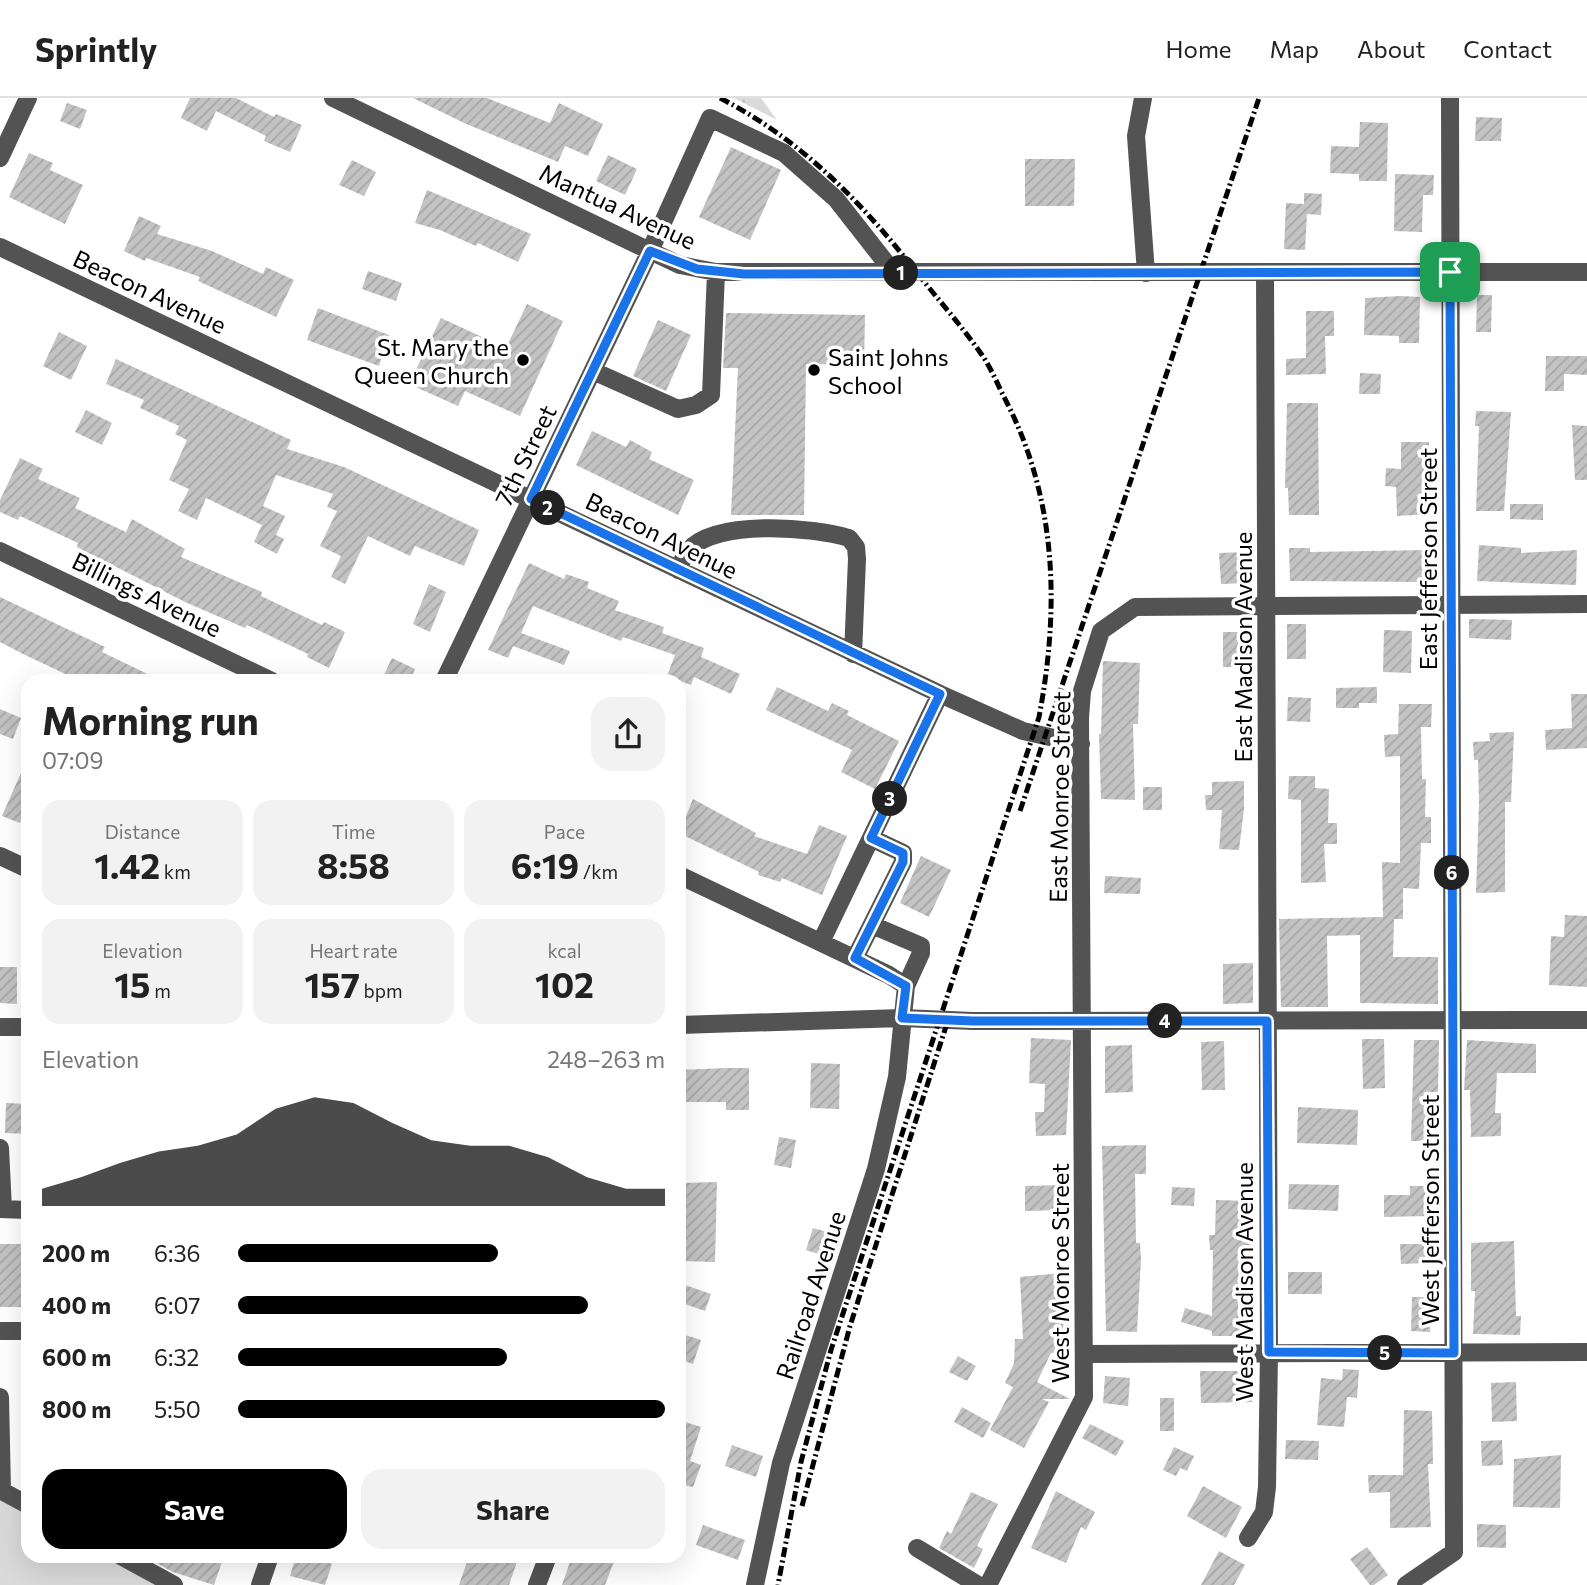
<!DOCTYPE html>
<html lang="en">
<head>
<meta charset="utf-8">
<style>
  :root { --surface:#fff; --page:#f2f2f2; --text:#222; --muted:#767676; --line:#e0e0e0; --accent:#000 }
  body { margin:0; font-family:Commissioner,sans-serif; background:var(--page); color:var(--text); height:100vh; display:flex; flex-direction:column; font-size:26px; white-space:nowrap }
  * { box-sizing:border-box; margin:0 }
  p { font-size:23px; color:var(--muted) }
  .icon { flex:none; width:38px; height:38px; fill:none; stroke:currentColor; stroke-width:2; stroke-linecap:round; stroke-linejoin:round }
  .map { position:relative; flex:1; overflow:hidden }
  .details { position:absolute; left:21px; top:576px; width:665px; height:889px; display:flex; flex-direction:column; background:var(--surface); border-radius:21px; box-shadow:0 7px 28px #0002 }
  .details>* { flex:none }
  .pin { position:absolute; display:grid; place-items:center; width:60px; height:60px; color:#fff; margin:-30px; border-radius:14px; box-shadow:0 4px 10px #0006 }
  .km { position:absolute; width:35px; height:35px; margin:-18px; border-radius:50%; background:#222; color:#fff; font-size:19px; line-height:35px; text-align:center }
  .round { display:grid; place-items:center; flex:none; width:74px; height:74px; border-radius:21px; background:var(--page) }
  .overview { display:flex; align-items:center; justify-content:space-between; height:119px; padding:0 21px }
  h1 { font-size:38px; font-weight:700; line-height:52px }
  .stats { display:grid; grid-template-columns:repeat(3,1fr); gap:10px; height:119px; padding:7px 21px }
  .stats div { display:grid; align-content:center; border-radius:18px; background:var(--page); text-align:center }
  .stats b { font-size:35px; font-weight:700 }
  .stats small { font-size:19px; font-weight:400 }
  .stats p { font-size:19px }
  .chart { height:196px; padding:14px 21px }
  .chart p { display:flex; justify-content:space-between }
  .chart svg { width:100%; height:126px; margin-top:7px; fill:var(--accent); opacity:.7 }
  .cta { display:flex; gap:14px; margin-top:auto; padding:14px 21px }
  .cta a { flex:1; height:80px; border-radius:21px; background:var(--accent); color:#fff; font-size:28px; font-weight:700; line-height:80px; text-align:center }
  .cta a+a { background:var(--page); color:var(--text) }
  ul { padding:0 21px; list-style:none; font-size:23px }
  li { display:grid; grid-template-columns:112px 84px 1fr; align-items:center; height:52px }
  li i { height:18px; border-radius:9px; background:var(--accent) }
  header { display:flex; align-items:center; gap:42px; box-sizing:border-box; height:98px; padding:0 35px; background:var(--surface); border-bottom:2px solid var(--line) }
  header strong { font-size:33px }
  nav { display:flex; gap:38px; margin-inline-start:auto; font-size:24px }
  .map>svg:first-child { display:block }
  .wetland { fill:url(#wetland-marsh) }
  .green { fill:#dadada }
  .building { fill:url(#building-hatch) }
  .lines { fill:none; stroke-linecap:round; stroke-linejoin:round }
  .minor { stroke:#535353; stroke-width:18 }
  .rail { stroke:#000; stroke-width:5; stroke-dasharray:10 3.5 2 3.5; stroke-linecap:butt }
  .route-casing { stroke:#fff; stroke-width:14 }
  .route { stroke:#1a73e8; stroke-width:9 }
  .poi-dot { fill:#000; stroke:#fff; stroke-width:2.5 }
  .labels { text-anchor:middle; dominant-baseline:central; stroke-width:7; stroke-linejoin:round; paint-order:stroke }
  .street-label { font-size:24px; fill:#000; stroke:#fff }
  .poi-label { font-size:24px; fill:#000; stroke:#fff; text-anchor:end }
</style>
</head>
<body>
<header>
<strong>Sprintly</strong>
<nav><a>Home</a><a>Map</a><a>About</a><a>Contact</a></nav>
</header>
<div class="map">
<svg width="1587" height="1487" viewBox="0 0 1587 1487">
  <defs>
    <pattern id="wetland-marsh" width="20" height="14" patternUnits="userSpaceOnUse" patternTransform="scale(1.75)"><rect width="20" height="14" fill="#dadada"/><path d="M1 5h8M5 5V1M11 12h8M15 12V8" fill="none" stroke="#b9b9b9"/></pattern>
    <pattern id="building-hatch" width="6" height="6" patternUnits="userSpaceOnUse" patternTransform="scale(1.75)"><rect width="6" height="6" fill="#c3c3c3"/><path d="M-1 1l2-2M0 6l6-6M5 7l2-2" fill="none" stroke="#a6a6a6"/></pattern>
  </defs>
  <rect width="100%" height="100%" fill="#fff"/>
  <path class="wetland" d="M 734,0 L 761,0 L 777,22 Z"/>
  <path class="green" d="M 0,1399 L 28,1414 L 28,1458 L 112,1458 L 168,1487 L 0,1487 Z"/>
  <path class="building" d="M 190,0 L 236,0 L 274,19 L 276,16 L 302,27 L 290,54 L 264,43 L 266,38 L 216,13 L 207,33 L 181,20 Z
    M 413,0 L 487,0 L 550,25 L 559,5 L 603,26 L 588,58 L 565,48 L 558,64 L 464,25 Z
    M 67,5 L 87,12 L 80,31 L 60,23 Z
    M 1476,19 L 1502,20 L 1501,43 L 1475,43 Z
    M 1360,24 L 1388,25 L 1387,83 L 1359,83 L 1359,76 L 1330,75 L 1331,48 L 1359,49 Z
    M 731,49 L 781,72 L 750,142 L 699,119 Z
    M 29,55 L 53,65 L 50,72 L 83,87 L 65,126 L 9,99 Z
    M 608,57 L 637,71 L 625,97 L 596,83 Z
    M 1025,61 L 1075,61 L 1074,108 L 1025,108 Z
    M 352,62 L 376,74 L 364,98 L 339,87 Z
    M 1395,76 L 1434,77 L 1433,97 L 1423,97 L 1422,134 L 1394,133 Z
    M 427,92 L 531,136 L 518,164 L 478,145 L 476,148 L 440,132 L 415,125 Z
    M 1304,95 L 1322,96 L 1321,117 L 1307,116 L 1305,152 L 1284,151 L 1286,105 L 1304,106 Z
    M 139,118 L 161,128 L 157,136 L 212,153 L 263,176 L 266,169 L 294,182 L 276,219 L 198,183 L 200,179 L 146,160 L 145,163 L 124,153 Z
    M 368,173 L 402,185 L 396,203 L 362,191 Z
    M 1477,197 L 1492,197 L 1491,234 L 1476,234 Z
    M 1400,198 L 1420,199 L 1419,245 L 1399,245 L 1399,238 L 1364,237 L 1365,200 Z
    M 527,206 L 563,223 L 520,318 L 465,293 L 458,308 L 409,286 L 441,220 L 506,250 Z
    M 318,210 L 389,237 L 379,268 L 307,242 Z
    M 1306,213 L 1334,213 L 1334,238 L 1325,238 L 1326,276 L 1286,277 L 1286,261 L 1306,260 Z
    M 726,215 L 865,217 L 864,267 L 806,266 L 804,417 L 731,417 L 738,270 L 723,270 Z
    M 658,222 L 691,237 L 666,293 L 633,278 Z
    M 59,234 L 87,248 L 71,282 L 43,268 Z
    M 1546,258 L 1587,258 L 1587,277 L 1564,276 L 1564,293 L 1545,293 Z
    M 116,261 L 291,342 L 287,351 L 344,369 L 479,432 L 464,468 L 415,448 L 410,458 L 368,438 L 345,486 L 331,479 L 341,458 L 320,448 L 337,413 L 327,409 L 333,396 L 276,377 L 263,408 L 285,418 L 276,437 L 284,441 L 277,456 L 254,444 L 262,427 L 206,400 L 197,422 L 178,413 L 189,391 L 169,382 L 187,342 L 175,336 L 179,328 L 140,310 L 144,302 L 106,286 Z
    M 1360,275 L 1381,276 L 1380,296 L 1359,296 Z
    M 1287,305 L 1318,305 L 1319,417 L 1289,417 L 1288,390 L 1285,390 Z
    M 86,312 L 112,325 L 102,347 L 75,334 Z
    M 1476,313 L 1511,314 L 1504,413 L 1476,413 L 1479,328 L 1475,328 Z
    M 1572,327 L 1587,328 L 1587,382 L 1575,382 Z
    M 592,333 L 626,349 L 630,342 L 652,354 L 649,361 L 694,382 L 678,417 L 576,367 Z
    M 1401,344 L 1429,344 L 1431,416 L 1397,418 L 1396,389 L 1385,388 L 1386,370 L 1401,371 Z
    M 20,360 L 43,371 L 38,381 L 80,400 L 75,410 L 126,434 L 132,421 L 185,451 L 181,459 L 262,494 L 261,498 L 322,527 L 324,524 L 345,534 L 329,570 L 307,559 L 308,556 L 247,527 L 245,530 L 185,504 L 77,449 L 78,445 L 20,418 L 18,422 L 0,414 L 0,402 Z
    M 1510,406 L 1543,406 L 1543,422 L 1510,421 Z
    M 1479,447 L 1521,450 L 1521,455 L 1577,452 L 1576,487 L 1477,483 Z
    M 1289,450 L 1310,450 L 1310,454 L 1428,452 L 1426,484 L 1290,483 Z
    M 1248,454 L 1249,485 L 1221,486 L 1219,455 Z
    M 529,465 L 564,481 L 566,476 L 589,484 L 587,490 L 619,503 L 615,512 L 664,529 L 662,535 L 704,550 L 701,559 L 740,576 L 731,596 L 694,579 L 691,587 L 667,578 L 675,557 L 623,539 L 621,543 L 533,508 L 521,535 L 570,553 L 564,567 L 513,548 L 508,560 L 488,552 Z
    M 429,486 L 446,494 L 430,534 L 413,526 Z
    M 0,499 L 105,549 L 102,554 L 162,583 L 80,583 L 21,555 L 0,544 Z
    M 1469,521 L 1512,522 L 1511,542 L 1469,540 Z
    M 1287,526 L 1306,526 L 1306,561 L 1287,561 Z
    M 1384,532 L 1412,533 L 1411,575 L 1383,574 Z
    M 1223,534 L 1246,534 L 1246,569 L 1223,569 Z
    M 392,560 L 415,571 L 410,583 L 381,583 Z
    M 1103,563 L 1140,565 L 1138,626 L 1133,626 L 1135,702 L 1101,701 L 1099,636 L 1101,636 Z
    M 777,589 L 828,613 L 832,605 L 849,613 L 847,617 L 899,643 L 875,691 L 841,674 L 852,652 L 766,612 Z
    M 1377,589 L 1377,605 L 1359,605 L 1359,610 L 1336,610 L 1336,590 Z
    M 1571,596 L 1587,596 L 1587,650 L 1546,652 L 1545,632 L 1572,630 Z
    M 1288,599 L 1311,600 L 1310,624 L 1287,623 Z
    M 1399,606 L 1432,606 L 1431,629 L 1421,629 L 1422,681 L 1426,681 L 1425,719 L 1431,719 L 1431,745 L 1421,745 L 1419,791 L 1403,790 L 1403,821 L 1394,821 L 1393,859 L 1438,859 L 1438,906 L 1360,905 L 1360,837 L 1327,838 L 1328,909 L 1281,909 L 1279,821 L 1383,819 L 1382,764 L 1400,765 L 1400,658 L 1385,659 L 1384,637 L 1398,636 Z
    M 0,611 L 21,620 L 13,641 L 0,636 Z
    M 1514,634 L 1511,704 L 1505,704 L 1505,794 L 1476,795 L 1479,704 L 1478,662 L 1474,662 L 1473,644 L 1490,643 L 1489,635 Z
    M 28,659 L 28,707 L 20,725 L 2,718 Z
    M 1289,678 L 1315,678 L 1315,690 L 1329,691 L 1328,725 L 1337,725 L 1337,746 L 1324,746 L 1326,784 L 1301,785 L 1301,702 L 1288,701 Z
    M 1244,683 L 1244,711 L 1239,752 L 1219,751 L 1222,712 L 1206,712 L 1205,697 L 1212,697 L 1212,684 Z
    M 1143,689 L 1162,689 L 1162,712 L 1143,712 Z
    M 693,701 L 756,735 L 754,738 L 807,756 L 819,727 L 847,738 L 822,797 L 782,780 L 780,784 L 758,777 L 759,774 L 679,735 Z
    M 921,758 L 951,772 L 929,819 L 900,805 Z
    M 1105,778 L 1141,780 L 1140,796 L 1104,795 Z
    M 1565,817 L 1587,818 L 1587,889 L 1549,887 L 1551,838 L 1564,839 Z
    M 1253,865 L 1253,905 L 1223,906 L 1223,866 Z
    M 0,869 L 17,869 L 17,906 L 0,905 Z
    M 1031,940 L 1071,942 L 1066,1037 L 1036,1038 L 1035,1014 L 1044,1014 L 1045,986 L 1029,985 Z
    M 1362,941 L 1384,941 L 1385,990 L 1363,991 Z
    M 1414,942 L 1439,942 L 1438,994 L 1428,994 L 1429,1043 L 1411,1043 Z
    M 1467,942 L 1536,946 L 1536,975 L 1497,975 L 1495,1015 L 1501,1015 L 1501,1038 L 1471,1039 L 1470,992 L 1464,992 Z
    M 1224,943 L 1225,992 L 1202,992 L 1201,944 Z
    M 1132,947 L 1133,994 L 1105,995 L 1105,948 Z
    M 811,965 L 840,966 L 839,1011 L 810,1010 Z
    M 726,970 L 749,970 L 749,1012 L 726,1012 L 726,1004 L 679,1004 L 679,972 Z
    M 6,1005 L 28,1006 L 28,1036 L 5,1035 Z
    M 1298,1009 L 1358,1012 L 1357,1047 L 1297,1045 Z
    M 779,1039 L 796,1042 L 791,1070 L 774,1067 Z
    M 1146,1047 L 1146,1076 L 1135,1076 L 1136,1145 L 1140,1145 L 1141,1161 L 1137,1234 L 1106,1233 L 1102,1048 Z
    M 717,1084 L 715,1164 L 682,1163 L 683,1085 Z
    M 1289,1086 L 1339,1087 L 1338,1113 L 1288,1111 Z
    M 1061,1087 L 1061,1112 L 1025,1113 L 1025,1088 Z
    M 1410,1088 L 1428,1088 L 1428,1118 L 1384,1119 L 1384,1097 L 1410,1097 Z
    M 1172,1089 L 1195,1090 L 1194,1108 L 1171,1107 Z
    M 1216,1102 L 1251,1103 L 1251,1151 L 1239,1151 L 1238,1213 L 1249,1213 L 1249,1238 L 1212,1238 L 1212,1233 L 1181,1224 L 1185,1210 L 1212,1218 L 1213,1152 L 1210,1152 L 1209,1137 L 1215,1137 Z
    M 813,1130 L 835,1136 L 828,1159 L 806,1152 Z
    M 1514,1143 L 1516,1218 L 1521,1218 L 1520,1237 L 1473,1236 L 1475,1193 L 1471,1193 L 1471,1145 Z
    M 0,1146 L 28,1146 L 28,1209 L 0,1209 Z
    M 1400,1146 L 1428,1146 L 1428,1165 L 1401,1166 Z
    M 1288,1174 L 1322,1174 L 1322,1196 L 1288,1196 Z
    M 1062,1175 L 1064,1255 L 1051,1255 L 1037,1284 L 1070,1301 L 1042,1301 L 1049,1304 L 1024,1350 L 990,1332 L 1013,1289 L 1005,1285 L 1014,1265 L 1015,1241 L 1023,1241 L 1020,1179 Z
    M 679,1185 L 711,1196 L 705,1213 L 679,1204 Z
    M 1412,1199 L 1430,1199 L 1430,1234 L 1411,1233 Z
    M 679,1235 L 701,1242 L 693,1266 L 679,1261 Z
    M 958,1258 L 976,1268 L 967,1283 L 949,1274 Z
    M 1343,1271 L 1359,1272 L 1357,1300 L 1347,1299 L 1344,1329 L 1317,1327 L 1321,1280 L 1342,1282 Z
    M 1200,1273 L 1252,1273 L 1252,1304 L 1201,1305 Z
    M 1105,1278 L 1130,1280 L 1128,1308 L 1103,1305 Z
    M 1516,1284 L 1517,1323 L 1492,1324 L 1491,1285 Z
    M 1160,1300 L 1174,1300 L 1174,1333 L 1160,1333 Z
    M 962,1309 L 991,1325 L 983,1340 L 954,1324 Z
    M 1404,1312 L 1432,1313 L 1433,1366 L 1428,1366 L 1431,1429 L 1390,1430 L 1390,1394 L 1369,1395 L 1368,1377 L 1403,1377 Z
    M 679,1322 L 701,1329 L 690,1363 L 701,1367 L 693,1389 L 679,1386 Z
    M 1090,1326 L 1124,1343 L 1116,1358 L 1082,1340 Z
    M 1286,1342 L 1319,1343 L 1318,1362 L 1285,1361 Z
    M 1502,1342 L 1503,1367 L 1482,1368 L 1481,1343 Z
    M 732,1347 L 763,1358 L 756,1379 L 725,1368 Z
    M 1174,1349 L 1194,1358 L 1187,1373 L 1180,1370 L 1176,1378 L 1163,1372 Z
    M 1561,1357 L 1560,1410 L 1513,1409 L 1514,1361 Z
    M 1203,1388 L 1242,1409 L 1226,1440 L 1187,1418 Z
    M 1056,1393 L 1095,1414 L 1086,1432 L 1081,1429 L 1066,1465 L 1031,1450 Z
    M 971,1394 L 998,1406 L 977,1448 L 983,1451 L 974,1470 L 939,1450 L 947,1433 L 951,1436 Z
    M 1477,1426 L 1506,1427 L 1506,1450 L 1477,1449 Z
    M 703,1427 L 745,1442 L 738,1462 L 696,1447 Z
    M 1367,1449 L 1388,1477 L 1374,1487 L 1370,1487 L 1350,1461 Z
    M 1219,1453 L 1245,1467 L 1234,1487 L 1201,1487 Z
    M 144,1458 L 224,1458 L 214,1487 L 173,1474 Z
    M 296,1458 L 307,1458 L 332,1466 L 325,1487 L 290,1478 Z
    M 469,1458 L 519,1458 L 509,1487 L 459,1487 Z
    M 572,1458 L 616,1458 L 605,1487 L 562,1487 Z"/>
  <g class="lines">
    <path class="minor" d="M 333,0 L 650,153 L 680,167 L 716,174 L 1587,174
      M 1143,0 L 1136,38 L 1146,175
      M 0,60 L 28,0
      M 0,149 L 940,596 L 1023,633 L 1081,646
      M 593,273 L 678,311 L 696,307 L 711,297 L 716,174
      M 0,453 L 272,583
      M 678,472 C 681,466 684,457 689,452 C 716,421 813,429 849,440 L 856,449 L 857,461 L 853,556
      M 444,583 L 650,153 L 710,20 L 784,55 L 836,101 L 894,175
      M 0,758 L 28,771
      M 679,777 L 889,877 L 906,888 L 897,979 L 876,1071 L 781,1365 L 755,1487
      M 872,827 L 921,848 L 921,855 L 906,888
      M 821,844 L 940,596
      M 855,860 L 903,764 L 903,755 L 871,740
      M 679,927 L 902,920 L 973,923 L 1587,922
      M 0,929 L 28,929
      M 0,1050 L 3,1111
      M 0,1111 L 28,1112
      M 0,1233 L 28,1233
      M 1084,1256 L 1587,1254
      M 0,1299 L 2,1393
      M 0,1392 L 28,1407
      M 1248,1440 L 1264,1414 L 1267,1389 L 1269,1254 L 1265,176
      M 917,1450 L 978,1487
      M 121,1458 L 174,1487
      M 260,1487 L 270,1458
      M 537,1487 L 548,1458
      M 988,1487 L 1084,1299 L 1080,620 L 1082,593 L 1101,533 L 1135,509 L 1587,506
      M 1406,1487 L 1454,1454 L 1450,0"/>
    <path class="rail" d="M 720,0 C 798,40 859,101 913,170 C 936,199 961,227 982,257 C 991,270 997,285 1004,299 C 1057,400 1060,509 1039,619 L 831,1252 L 801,1364 L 778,1487
      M 1020,713 L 1259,0
      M 802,1408 L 850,1228 L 949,919"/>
  </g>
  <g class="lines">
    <g class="route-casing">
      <path id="route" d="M 650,153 L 697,171 L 744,176 L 1450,174 L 1454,1255 L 1269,1254 L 1267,923 L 973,923 L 902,920 L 906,888 L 855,860 L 903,764 L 903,755 L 871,740 L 940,596 L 531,401 Z"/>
    </g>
    <use href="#route" class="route"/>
  </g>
  <g class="poi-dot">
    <circle cx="523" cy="262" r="7"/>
    <circle cx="814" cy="272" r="7"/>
  </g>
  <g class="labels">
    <g class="street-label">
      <text transform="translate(618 108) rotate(25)">Mantua Avenue</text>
      <text transform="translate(150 193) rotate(25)">Beacon Avenue</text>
      <text transform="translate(525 357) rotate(-64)">7th Street</text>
      <text transform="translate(662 437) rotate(26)">Beacon Avenue</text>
      <text transform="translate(1427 461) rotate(-90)">East Jefferson Street</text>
      <text transform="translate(147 496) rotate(26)">Billings Avenue</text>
      <text transform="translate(1242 549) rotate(-90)">East Madison Avenue</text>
      <text transform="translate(1059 699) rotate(-89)">East Monroe Street</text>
      <text transform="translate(1429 1112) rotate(-90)">West Jefferson Street</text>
      <text transform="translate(1059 1175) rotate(-90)">West Monroe Street</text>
      <text transform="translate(1243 1184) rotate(-90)">West Madison Avenue</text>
      <text transform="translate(810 1197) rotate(-72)">Railroad Avenue</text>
    </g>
    <g class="poi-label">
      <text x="509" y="248">St. Mary the<tspan x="509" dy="28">Queen Church</tspan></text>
      <text x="828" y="258" text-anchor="start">Saint Johns<tspan x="828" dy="28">School</tspan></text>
    </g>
  </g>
</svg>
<div class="pin" style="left:1450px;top:174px;background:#1e9e55"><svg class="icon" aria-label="arrive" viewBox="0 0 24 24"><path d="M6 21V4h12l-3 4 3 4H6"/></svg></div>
<b class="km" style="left:901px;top:175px">1</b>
<b class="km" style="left:548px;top:410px">2</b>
<b class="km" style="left:890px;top:701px">3</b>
<b class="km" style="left:1165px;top:923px">4</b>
<b class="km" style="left:1385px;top:1255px">5</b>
<b class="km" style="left:1452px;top:775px">6</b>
<section class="details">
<div class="overview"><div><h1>Morning run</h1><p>07:09</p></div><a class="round"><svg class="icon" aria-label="share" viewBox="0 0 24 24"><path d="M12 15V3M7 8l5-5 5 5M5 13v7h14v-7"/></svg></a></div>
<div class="stats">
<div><p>Distance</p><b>1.42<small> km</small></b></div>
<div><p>Time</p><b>8:58</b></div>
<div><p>Pace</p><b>6:19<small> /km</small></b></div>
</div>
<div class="stats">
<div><p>Elevation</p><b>15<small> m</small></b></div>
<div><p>Heart rate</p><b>157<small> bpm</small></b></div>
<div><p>kcal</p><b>102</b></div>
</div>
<div class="chart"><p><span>Elevation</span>248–263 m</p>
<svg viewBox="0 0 160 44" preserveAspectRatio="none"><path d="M0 44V38L10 34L20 29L30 25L40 23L50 19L60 10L70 6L80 8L90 15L100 21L110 23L120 23L130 27L140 34L150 38L160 38V44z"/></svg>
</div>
<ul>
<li><b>200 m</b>6:36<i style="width:61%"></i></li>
<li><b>400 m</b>6:07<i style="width:82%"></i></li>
<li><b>600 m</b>6:32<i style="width:63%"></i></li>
<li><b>800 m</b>5:50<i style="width:100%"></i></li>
</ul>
<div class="cta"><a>Save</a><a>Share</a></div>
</section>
</div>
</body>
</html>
